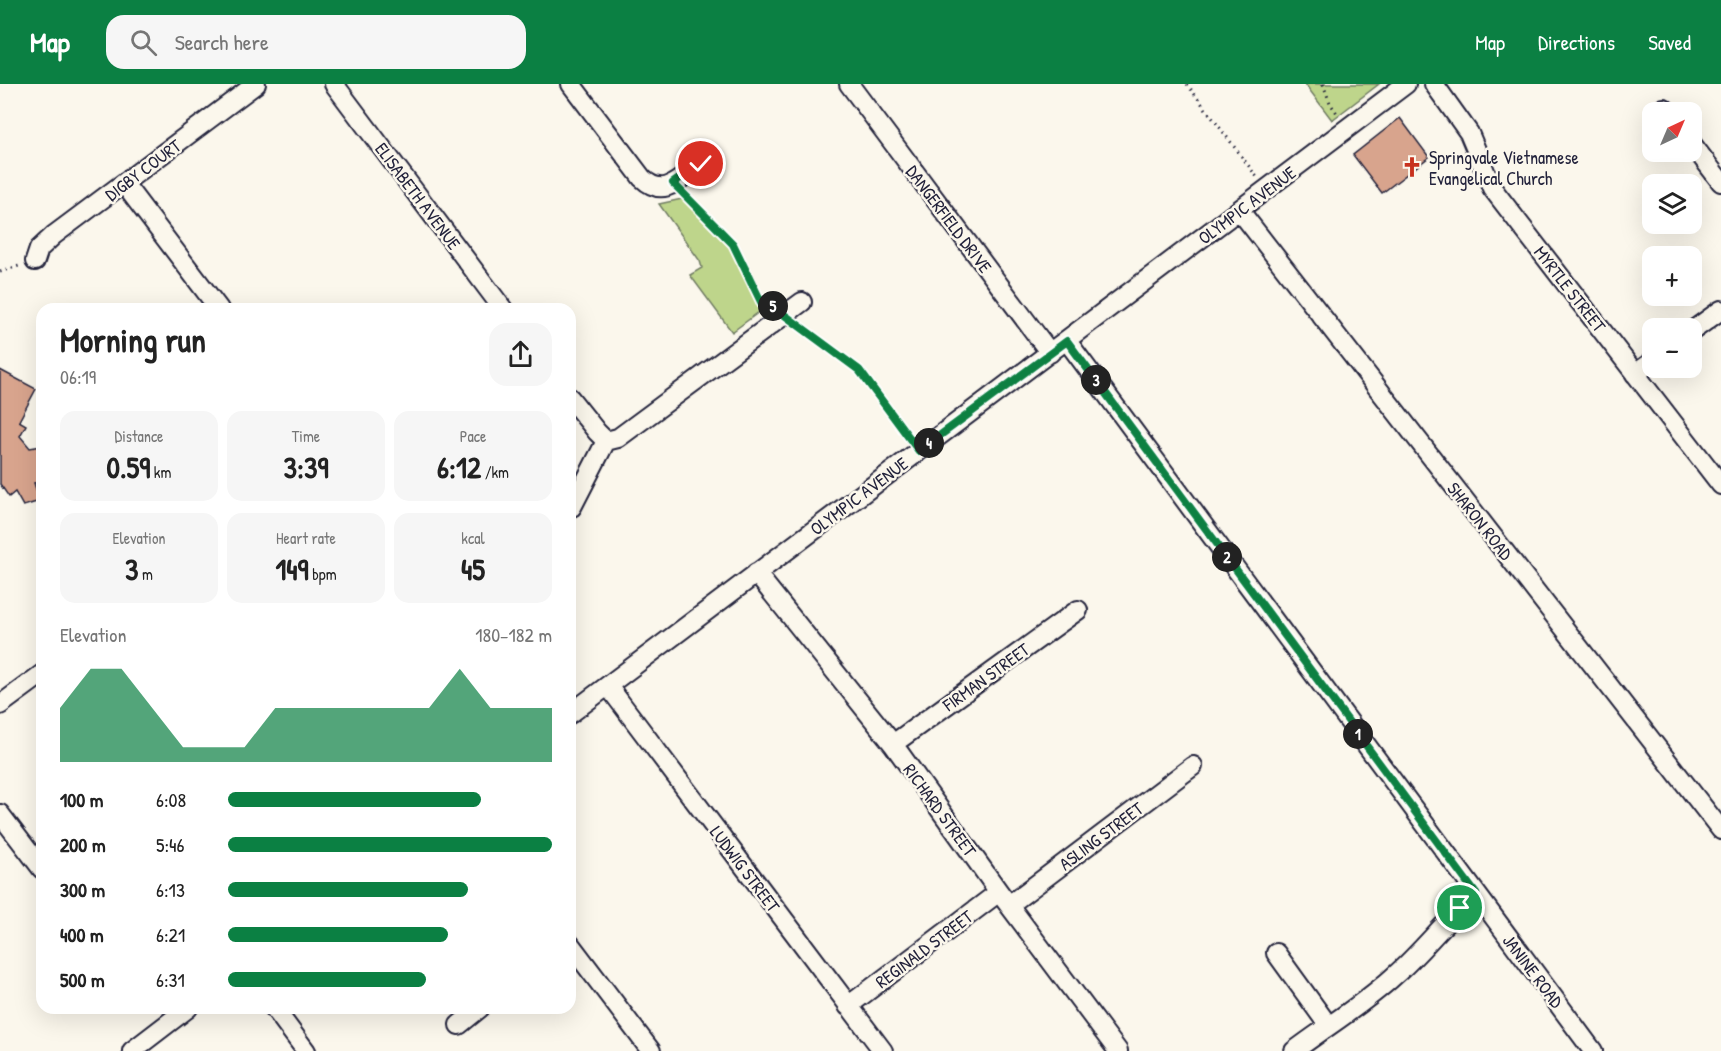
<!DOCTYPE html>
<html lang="en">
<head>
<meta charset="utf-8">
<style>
  :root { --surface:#fff; --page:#f6f6f6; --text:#222; --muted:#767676; --accent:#0b8043 }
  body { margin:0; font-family:"Patrick Hand",sans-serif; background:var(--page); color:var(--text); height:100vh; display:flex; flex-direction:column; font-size:22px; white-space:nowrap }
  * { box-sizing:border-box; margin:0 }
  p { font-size:20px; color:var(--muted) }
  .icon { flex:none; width:33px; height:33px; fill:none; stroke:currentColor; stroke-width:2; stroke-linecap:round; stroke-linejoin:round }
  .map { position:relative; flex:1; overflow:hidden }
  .drawer { position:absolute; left:36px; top:219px; width:540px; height:711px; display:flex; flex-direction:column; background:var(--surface); border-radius:18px; box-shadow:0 6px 24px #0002 }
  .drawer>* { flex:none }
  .needle { width:39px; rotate:44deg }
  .controls { position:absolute; left:1642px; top:18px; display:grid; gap:12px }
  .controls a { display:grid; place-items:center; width:60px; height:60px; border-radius:12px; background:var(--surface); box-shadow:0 6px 24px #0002; font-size:30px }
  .pin { position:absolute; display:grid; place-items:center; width:51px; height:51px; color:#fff; margin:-26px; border:3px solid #fff; border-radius:50%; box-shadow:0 2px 6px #0007 }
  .km { position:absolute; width:30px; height:30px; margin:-15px; border-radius:50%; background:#222; color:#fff; font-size:16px; line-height:30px; text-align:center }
  .round { display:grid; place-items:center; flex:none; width:63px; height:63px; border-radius:18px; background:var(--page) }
  .headline { display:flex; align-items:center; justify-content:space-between; height:102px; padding:0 24px }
  h1 { font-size:33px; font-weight:700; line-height:45px }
  .figures { display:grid; grid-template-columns:repeat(3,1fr); gap:9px; height:102px; padding:6px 24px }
  .figures div { display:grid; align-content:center; border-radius:15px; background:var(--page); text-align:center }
  .figures b { font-size:30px; font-weight:700 }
  .figures small { font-size:16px; font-weight:400 }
  .figures p { font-size:16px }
  .chart { height:168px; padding:12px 24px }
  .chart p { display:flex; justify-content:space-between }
  .chart svg { width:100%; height:108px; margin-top:6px; fill:var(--accent); opacity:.7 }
  ul { padding:0 24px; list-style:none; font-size:20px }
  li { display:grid; grid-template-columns:96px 72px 1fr; align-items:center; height:45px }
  li i { height:15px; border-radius:8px; background:var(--accent) }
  header { display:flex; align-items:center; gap:36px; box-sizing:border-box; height:84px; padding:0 30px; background:var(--accent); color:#fff }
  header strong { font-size:28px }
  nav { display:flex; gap:33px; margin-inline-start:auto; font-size:21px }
  .search { width:420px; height:54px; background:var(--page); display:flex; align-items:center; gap:15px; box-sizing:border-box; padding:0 21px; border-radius:18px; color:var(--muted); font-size:22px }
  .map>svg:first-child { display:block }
  .green { fill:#bed58b; stroke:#707c63; stroke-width:1.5 }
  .building { fill:#d8a48d; stroke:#22223b; stroke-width:1.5 }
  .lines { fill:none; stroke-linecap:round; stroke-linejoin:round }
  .minor-casing { stroke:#22223b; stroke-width:22 }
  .path { stroke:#22223b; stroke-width:3; stroke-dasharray:1.5 4.5; stroke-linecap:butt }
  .minor { stroke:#fbf7ec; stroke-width:18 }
  .route-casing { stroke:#fff; stroke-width:12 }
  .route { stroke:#0b8043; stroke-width:8 }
  .labels { text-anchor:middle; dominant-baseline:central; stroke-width:5; stroke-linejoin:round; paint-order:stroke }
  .poi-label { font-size:18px; fill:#22223b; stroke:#fbf7ec; text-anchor:start }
  .street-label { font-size:18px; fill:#22223b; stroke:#fbf7ec }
</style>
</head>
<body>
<header>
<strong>Map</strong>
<div class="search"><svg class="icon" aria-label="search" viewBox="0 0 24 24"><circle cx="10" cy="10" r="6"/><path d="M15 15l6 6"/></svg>Search here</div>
<nav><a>Map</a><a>Directions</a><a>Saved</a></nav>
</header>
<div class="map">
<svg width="1721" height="967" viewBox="0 0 1721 967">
  <rect width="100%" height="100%" fill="#fbf7ec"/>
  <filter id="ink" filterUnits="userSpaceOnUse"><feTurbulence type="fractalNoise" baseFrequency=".0167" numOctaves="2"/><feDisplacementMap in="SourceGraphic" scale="12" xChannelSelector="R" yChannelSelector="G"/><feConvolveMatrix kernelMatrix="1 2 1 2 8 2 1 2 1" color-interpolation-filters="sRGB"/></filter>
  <g filter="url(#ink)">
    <path class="green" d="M 1305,0 L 1379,0 L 1332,36 Z
      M 691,113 L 735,159 L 767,222 L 732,248 L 690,191 L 702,184 L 700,177 L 659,120 Z"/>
    <path class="building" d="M 1400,34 L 1429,73 L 1382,109 L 1353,71 Z
      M 0,286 L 36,305 L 19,337 L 26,341 L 20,352 L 30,364 L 42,362 L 42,398 L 34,399 L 40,417 L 23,422 L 15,408 L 9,413 L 0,400 Z"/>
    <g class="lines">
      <g class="minor-casing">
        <path id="minor" d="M 334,0 L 503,225
          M 571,0 L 642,94 C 665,116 680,94 701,79
          M 849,0 L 1050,269
          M 1434,0 L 1469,49 L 1492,104 L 1721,401
          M 1664,24 L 1668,28
          M 1692,60 L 1721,98
          M 125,101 L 219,225
          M 1240,127 L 1721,746
          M 35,177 L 39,165 L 54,151 L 256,0
          M 1692,247 L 1721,226
          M 1067,257 L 1593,967
          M 1635,290 L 1653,277
          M 570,314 L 597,348 L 606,357
          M 572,423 L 606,357 L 618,354 L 802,218
          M 756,489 L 893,660 L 999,808 L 1118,967
          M 608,602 L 883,967
          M 0,621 L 42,590
          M 570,630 L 1406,0
          M 893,660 L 1078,526
          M 0,730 L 42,785
          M 1009,821 L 1193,682
          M 570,860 L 651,967
          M 1276,869 L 1328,941
          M 848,922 L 999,808
          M 274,924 L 306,967
          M 459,941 L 480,924
          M 132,967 L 188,924
          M 1294,967 C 1327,942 1364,920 1394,892 C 1424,866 1446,835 1476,810"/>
      </g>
      <path class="path" d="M 1187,0 L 1257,93
        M 1323,0 L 1330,19 L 1339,32
        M 684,111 L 733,160 L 765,226
        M 0,188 L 22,181
        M 797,239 L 859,286 L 911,356"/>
      <use href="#minor" class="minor"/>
    </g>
  </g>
  <g class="lines" filter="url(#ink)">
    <g class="route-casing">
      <path id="route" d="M 701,80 L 673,99 L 733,160 L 765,226 L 771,221 L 859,286 L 919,367 L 1067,257 L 1476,810 L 1460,824"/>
    </g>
    <use href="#route" class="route"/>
  </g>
  <defs>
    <g id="church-bare" transform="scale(1.62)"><path d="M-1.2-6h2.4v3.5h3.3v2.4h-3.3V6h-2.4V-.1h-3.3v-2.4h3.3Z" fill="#c8321e" stroke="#fbf7ec" stroke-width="2.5" paint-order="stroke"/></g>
  </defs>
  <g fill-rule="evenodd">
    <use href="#church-bare" x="1412" y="83"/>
  </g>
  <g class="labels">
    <g class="poi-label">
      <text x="1429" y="73">Springvale Vietnamese<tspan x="1429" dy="21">Evangelical Church</tspan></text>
    </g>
    <g class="street-label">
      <text transform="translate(143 86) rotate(-37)">DIGBY COURT</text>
      <text transform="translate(418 112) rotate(53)">ELISABETH AVENUE</text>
      <text transform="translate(1247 121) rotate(-37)">OLYMPIC AVENUE</text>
      <text transform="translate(949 135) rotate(53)">DANGERFIELD DRIVE</text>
      <text transform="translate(1570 205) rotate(52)">MYRTLE STREET</text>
      <text transform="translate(859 412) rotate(-37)">OLYMPIC AVENUE</text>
      <text transform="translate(1480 437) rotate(52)">SHARON ROAD</text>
      <text transform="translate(986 593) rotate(-36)">FIRMAN STREET</text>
      <text transform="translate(940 726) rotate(54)">RICHARD STREET</text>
      <text transform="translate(1101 752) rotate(-37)">ASLING STREET</text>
      <text transform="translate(745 785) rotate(53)">LUDWIG STREET</text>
      <text transform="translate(924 865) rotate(-37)">REGINALD STREET</text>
      <text transform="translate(1533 887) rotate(53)">JANINE ROAD</text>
    </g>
  </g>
</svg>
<div class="controls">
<a><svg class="needle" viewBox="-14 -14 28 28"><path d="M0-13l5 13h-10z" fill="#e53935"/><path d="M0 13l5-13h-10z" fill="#767676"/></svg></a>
<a><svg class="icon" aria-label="layers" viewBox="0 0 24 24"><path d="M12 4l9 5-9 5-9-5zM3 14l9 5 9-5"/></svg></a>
<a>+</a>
<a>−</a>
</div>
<div class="pin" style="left:1460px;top:824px;background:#1e9e55"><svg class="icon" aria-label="arrive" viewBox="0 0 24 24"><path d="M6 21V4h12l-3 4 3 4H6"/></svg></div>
<div class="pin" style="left:701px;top:80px;background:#d93025"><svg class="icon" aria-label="check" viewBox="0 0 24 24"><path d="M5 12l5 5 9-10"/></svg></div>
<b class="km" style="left:1358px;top:650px">1</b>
<b class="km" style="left:1227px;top:473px">2</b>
<b class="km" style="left:1096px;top:296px">3</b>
<b class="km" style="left:929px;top:359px">4</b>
<b class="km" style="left:773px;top:222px">5</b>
<section class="drawer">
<div class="headline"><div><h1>Morning run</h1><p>06:19</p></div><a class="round"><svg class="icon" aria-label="share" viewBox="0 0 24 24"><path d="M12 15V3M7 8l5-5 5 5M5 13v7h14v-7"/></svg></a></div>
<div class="figures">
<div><p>Distance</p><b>0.59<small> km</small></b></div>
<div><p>Time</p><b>3:39</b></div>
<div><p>Pace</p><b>6:12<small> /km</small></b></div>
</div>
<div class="figures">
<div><p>Elevation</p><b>3<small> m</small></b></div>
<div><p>Heart rate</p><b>149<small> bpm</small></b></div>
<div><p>kcal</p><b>45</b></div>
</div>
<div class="chart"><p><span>Elevation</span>180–182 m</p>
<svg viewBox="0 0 160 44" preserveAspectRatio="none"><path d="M0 44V22L10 6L20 6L30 22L40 38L50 38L60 38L70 22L80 22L90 22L100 22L110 22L120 22L130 6L140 22L150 22L160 22V44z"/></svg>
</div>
<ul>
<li><b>100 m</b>6:08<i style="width:78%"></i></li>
<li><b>200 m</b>5:46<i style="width:100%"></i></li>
<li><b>300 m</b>6:13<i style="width:74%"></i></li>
<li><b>400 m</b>6:21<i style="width:68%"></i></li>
<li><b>500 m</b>6:31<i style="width:61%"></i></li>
</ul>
</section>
</div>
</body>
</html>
